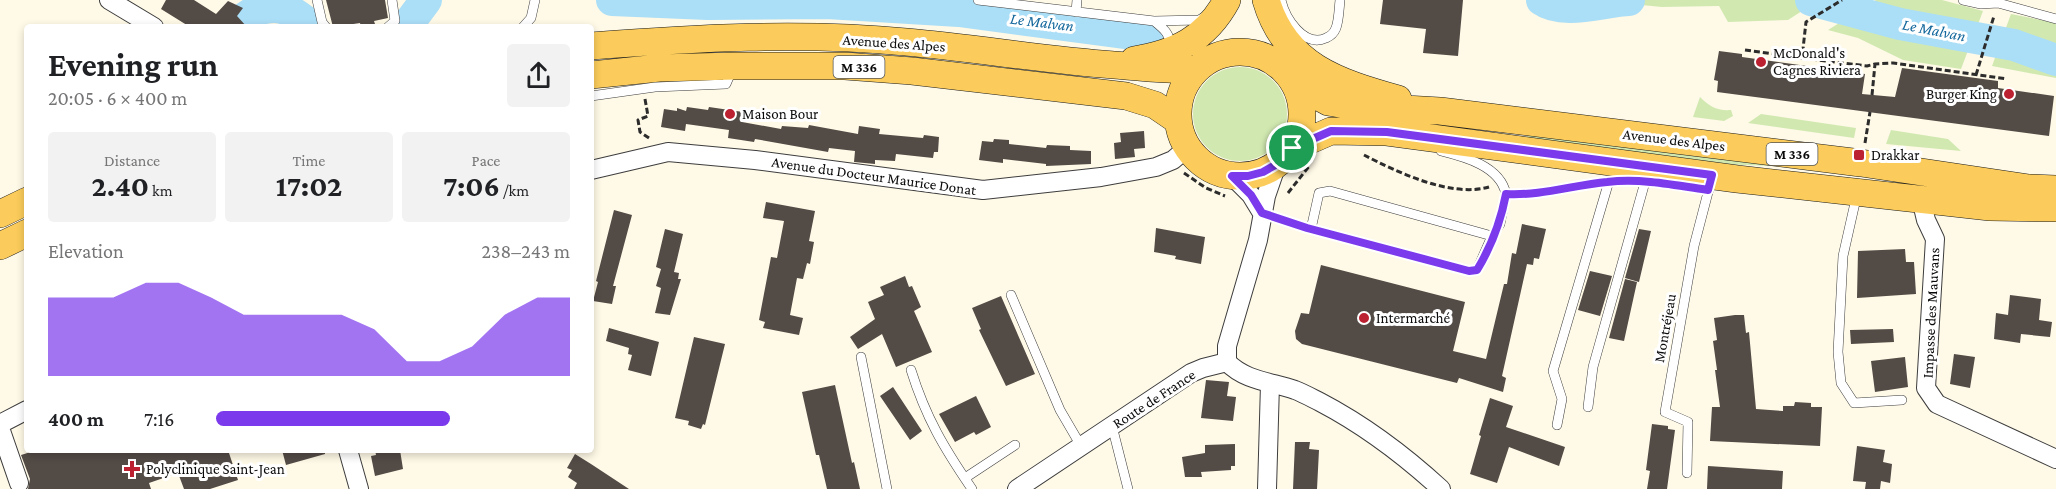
<!DOCTYPE html>
<html lang="en">
<head>
<meta charset="utf-8">
<style>
  :root { --surface:#fff; --page:#f2f2f2; --text:#202124; --muted:#757577; --accent:#7c3aed }
  body { margin:0; font-family:"Crimson Pro",serif; background:var(--page); color:var(--text); height:100vh; display:flex; flex-direction:column; font-size:22px; white-space:nowrap }
  * { box-sizing:border-box; margin:0 }
  p { font-size:20px; color:var(--muted) }
  .icon { flex:none; width:33px; height:33px; fill:none; stroke:currentColor; stroke-width:2; stroke-linecap:round; stroke-linejoin:round }
  .map { position:relative; flex:1; overflow:hidden }
  .side { position:absolute; left:24px; top:24px; width:570px; height:429px; display:flex; flex-direction:column; background:var(--surface); border-radius:6px; box-shadow:0 3px 9px #0003 }
  .side>* { flex:none }
  .pin { position:absolute; display:grid; place-items:center; width:51px; height:51px; color:#fff; margin:-26px; border:3px solid #fff; border-radius:50%; box-shadow:0 2px 6px #0007 }
  .round { display:grid; place-items:center; flex:none; width:63px; height:63px; border-radius:6px; background:var(--page) }
  .overview { display:flex; align-items:center; justify-content:space-between; height:102px; padding:0 24px }
  h1 { font-size:33px; font-weight:700; line-height:45px }
  .metrics { display:grid; grid-template-columns:repeat(3,1fr); gap:9px; height:102px; padding:6px 24px }
  .metrics div { display:grid; align-content:center; border-radius:6px; background:var(--page); text-align:center }
  .metrics b { font-size:30px; font-weight:700 }
  .metrics small { font-size:16px; font-weight:400 }
  .metrics p { font-size:16px }
  .chart { height:168px; padding:12px 24px }
  .chart p { display:flex; justify-content:space-between }
  .chart svg { width:100%; height:108px; margin-top:6px; fill:var(--accent); opacity:.7 }
  ul { padding:0 24px; list-style:none; font-size:20px }
  li { display:grid; grid-template-columns:96px 72px 1fr; align-items:center; height:45px }
  li i { height:15px; border-radius:8px; background:var(--accent) }
  .map>svg:first-child { display:block }
  .green { fill:#d1e9b1 }
  .lines { fill:none; stroke-linecap:round; stroke-linejoin:round }
  .river { stroke:#abdef7; stroke-width:32 }
  .building { fill:#534b46 }
  .lane-casing { stroke:#3d3d3d; stroke-width:10 }
  .street-casing { stroke:#3d3d3d; stroke-width:20 }
  .primary-casing { stroke:#1b1b1b; stroke-width:28 }
  .path { stroke:#2c2c2c; stroke-width:3; stroke-dasharray:6 3; stroke-linecap:butt }
  .lane { stroke:#fff; stroke-width:9 }
  .street { stroke:#fff; stroke-width:18 }
  .primary { stroke:#fbcc5b; stroke-width:27 }
  .route-casing { stroke:#fff; stroke-width:12 }
  .route { stroke:#7c3aed; stroke-width:8 }
  .poi-dot { fill:#bb2130; stroke:#fff; stroke-width:2 }
  .labels { text-anchor:middle; dominant-baseline:central; stroke-width:6; stroke-linejoin:round; paint-order:stroke }
  .shield { fill:#fff; stroke:#545454; stroke-width:1.5 }
  .shield-label { font-size:14px; font-weight:bold; fill:#0a0a0a }
  .street-label { font-size:15px; fill:#0a0a0a; stroke:#fff }
  .poi-label { font-size:15px; fill:#0a0a0a; stroke:#fff; text-anchor:start }
  .water-label { font-size:16px; font-style:italic; fill:#13679c; stroke:#fff }
</style>
</head>
<body>
<div class="map">
<svg width="2056" height="489" viewBox="0 0 2056 489">
  <rect width="100%" height="100%" fill="#fff9e7"/>
  <path class="green" d="M 1570,0 L 1819,0 L 1788,20 L 1728,22 L 1719,6 L 1662,7 L 1631,4 L 1577,20 Z
    M 1876,0 L 1942,0 L 1983,11 L 1961,69 L 1903,60 L 1858,38 L 1828,30 Z
    M 2011,14 L 2056,23 L 2056,78 L 1992,66 Z
    M1193 114a47 47 0 1 1 94 0a47 47 0 1 1-94 0Z
    M 1700,97 C 1709,106 1717,111 1731,110 L 1733,116 L 1724,121 L 1693,117 Z
    M 1761,114 L 1856,128 L 1854,138 L 1748,123 Z
    M 1531,130 L 1802,167 L 1717,164 L 1522,145 Z
    M 1891,130 L 1948,139 L 1961,151 L 1886,144 Z"/>
  <g class="lines">
    <path class="river" d="M 612,0 L 708,4 L 827,3 L 959,11 L 1147,36
      M 1542,0 C 1563,15 1604,1 1629,0
      M 1811,0 L 1900,24 L 2014,45 L 2056,60
      M 235,27 C 241,20 247,16 254,12 C 279,0 293,11 312,27
      M 406,27 L 426,0"/>
  </g>
  <path class="building" d="M 166,0 L 194,0 L 216,14 L 228,1 L 243,8 L 237,16 L 247,27 L 190,27 L 161,9 Z
    M 326,0 L 385,0 L 388,18 L 374,21 L 375,24 L 365,27 L 361,27 L 360,23 L 333,27 Z
    M 1383,0 L 1463,0 L 1458,56 L 1423,53 L 1426,29 L 1380,24 Z
    M 1719,51 L 1742,54 L 1742,57 L 1865,74 L 1862,94 L 1895,97 L 1902,68 L 1998,81 L 1998,88 L 2054,96 L 2049,136 L 1717,92 L 1718,81 L 1714,80 Z
    M 687,107 L 708,110 L 709,107 L 743,112 L 742,122 L 781,129 L 782,126 L 808,128 L 809,125 L 858,134 L 859,126 L 880,129 L 879,134 L 923,138 L 924,135 L 939,137 L 938,152 L 934,152 L 933,158 L 896,154 L 895,161 L 875,160 L 875,164 L 854,162 L 855,151 L 829,148 L 828,152 L 755,139 L 754,142 L 728,138 L 729,130 L 686,124 L 685,131 L 661,127 L 664,109 L 677,111 L 677,108 L 686,111 Z
    M 1144,131 L 1145,148 L 1134,149 L 1135,157 L 1115,159 L 1114,143 L 1121,142 L 1120,133 Z
    M 994,139 L 1009,140 L 1009,144 L 1046,148 L 1047,145 L 1070,146 L 1070,150 L 1091,151 L 1091,164 L 1046,166 L 1046,164 L 1003,159 L 1003,163 L 979,160 L 982,141 L 993,142 Z
    M 766,202 L 815,211 L 809,241 L 814,242 L 810,264 L 807,263 L 803,279 L 797,278 L 790,315 L 803,318 L 799,335 L 763,328 L 765,322 L 759,320 L 771,257 L 777,258 L 784,221 L 763,218 Z
    M 614,210 L 632,215 L 613,286 L 616,286 L 612,304 L 593,301 L 598,282 L 596,281 Z
    M 1522,224 L 1546,229 L 1539,259 L 1534,258 L 1533,265 L 1527,264 L 1502,376 L 1506,378 L 1503,392 L 1459,378 L 1457,383 L 1302,344 L 1296,339 L 1295,331 L 1301,313 L 1309,314 L 1321,265 L 1465,302 L 1453,351 L 1486,359 L 1504,284 L 1507,284 L 1512,253 L 1516,254 Z
    M 1156,228 L 1205,237 L 1201,264 L 1175,259 L 1176,256 L 1154,252 Z
    M 665,229 L 683,234 L 674,272 L 679,273 L 678,279 L 681,279 L 670,315 L 655,313 L 661,288 L 656,286 L 661,269 L 656,267 Z
    M 1639,229 L 1651,231 L 1639,282 L 1625,278 Z
    M 1905,249 L 1906,262 L 1914,262 L 1916,294 L 1857,298 L 1858,251 Z
    M 1590,271 L 1612,276 L 1600,316 L 1578,310 Z
    M 905,276 L 909,287 L 912,286 L 921,307 L 914,311 L 932,352 L 896,367 L 882,334 L 858,349 L 850,337 L 875,319 L 868,302 L 884,295 L 880,287 Z
    M 1625,279 L 1637,282 L 1624,341 L 1609,338 Z
    M 2010,295 L 2041,299 L 2039,320 L 2052,322 L 2050,337 L 2021,334 L 2020,343 L 1994,339 L 1996,313 L 2008,315 Z
    M 1001,296 L 1035,374 L 1006,386 L 979,330 L 981,329 L 972,308 Z
    M 1735,315 L 1744,315 L 1746,333 L 1749,332 L 1756,409 L 1783,411 L 1783,406 L 1794,406 L 1795,402 L 1811,403 L 1811,407 L 1822,407 L 1820,446 L 1710,441 L 1712,407 L 1720,407 L 1715,370 L 1717,370 L 1713,341 L 1717,340 L 1714,318 Z
    M 609,328 L 659,342 L 651,376 L 628,370 L 632,355 L 628,354 L 629,348 L 606,341 Z
    M 1893,329 L 1894,342 L 1851,344 L 1850,330 Z
    M 694,337 L 725,344 L 705,425 L 703,424 L 701,429 L 688,425 L 689,421 L 675,418 Z
    M 1954,354 L 1975,357 L 1970,388 L 1950,384 Z
    M 1905,357 L 1908,387 L 1875,392 L 1871,361 Z
    M 1206,380 L 1229,382 L 1227,396 L 1236,397 L 1233,421 L 1201,418 Z
    M 835,385 L 852,463 L 854,462 L 860,489 L 827,489 L 819,455 L 816,455 L 802,392 Z
    M 893,387 L 922,431 L 910,440 L 880,396 Z
    M 976,396 L 991,427 L 976,435 L 974,432 L 955,442 L 939,414 Z
    M 1490,398 L 1513,406 L 1506,427 L 1565,447 L 1559,466 L 1509,447 L 1497,483 L 1470,474 L 1481,436 L 1479,435 Z
    M 1652,424 L 1668,426 L 1668,429 L 1675,430 L 1667,489 L 1647,489 L 1650,471 L 1646,470 Z
    M 1295,442 L 1310,442 L 1309,449 L 1319,450 L 1317,489 L 1293,489 Z
    M 1235,444 L 1235,466 L 1231,466 L 1231,470 L 1201,472 L 1202,477 L 1185,477 L 1182,457 L 1205,453 L 1205,445 Z
    M 1857,446 L 1885,450 L 1883,462 L 1892,464 L 1890,483 L 1881,481 L 1880,489 L 1865,489 L 1866,482 L 1853,481 Z
    M 37,450 L 228,450 L 238,480 L 210,489 L 184,489 L 178,473 L 149,483 L 151,489 L 28,489 L 30,479 L 21,455 Z
    M 282,450 L 325,450 L 325,454 L 286,465 Z
    M 375,450 L 400,450 L 403,469 L 375,476 L 371,456 L 376,455 Z
    M 575,454 L 591,464 L 629,489 L 574,489 L 577,483 L 568,477 L 572,470 L 567,468 Z
    M 1708,466 L 1783,471 L 1782,489 L 1707,489 Z"/>
  <g class="lines">
    <g class="lane-casing">
      <path id="lane" d="M 317,0 L 322,22 L 326,27
        M 978,0 L 1154,21 L 1199,20 L 1204,17
        M 1281,0 C 1285,18 1304,48 1326,38 C 1331,36 1334,33 1336,28 C 1339,20 1339,9 1340,0
        M 1963,0 L 1981,4 L 1998,3 L 2056,19
        M 1076,12 L 1077,0
        M 1154,21 C 1164,29 1172,35 1169,48
        M 388,27 L 395,21 L 392,0
        M 523,27 L 531,18 L 535,0
        M 591,96 L 655,87 L 726,84 L 732,70
        M 1441,151 C 1465,157 1500,166 1506,194
        M 1506,194 C 1540,196 1574,185 1607,182 C 1641,178 1675,185 1709,190
        M 1857,194 L 1843,256 L 1838,352 L 1841,383 L 1854,403 L 1902,400
        M 1262,213 L 1307,228 L 1469,271 L 1477,270 L 1492,236
        M 1311,229 L 1319,193 L 1330,191 L 1492,236 L 1500,224 L 1506,194
        M 1011,295 L 1060,410 L 1081,446
        M 861,357 L 887,489
        M 911,370 C 926,418 944,448 972,489
        M 1588,407 L 1593,367 L 1645,182
        M 1557,425 L 1562,399 L 1553,371 L 1609,181
        M 1112,426 L 1128,489
        M 1687,473 L 1688,422 L 1665,412 L 1694,246 L 1712,177
        M 965,478 L 1015,445"/>
    </g>
    <g class="street-casing">
      <path id="street" d="M 109,0 L 154,27
        M 591,170 L 668,152 L 755,160 L 983,190 L 1101,177 L 1156,167 L 1173,160 L 1187,148
        M 1232,176 L 1251,195 L 1262,213
        M 1921,199 L 1926,220 L 1935,239 L 1926,388 L 1937,404 L 2056,459
        M 1227,362 C 1245,381 1272,382 1295,390 C 1303,393 1312,398 1320,402 C 1364,425 1405,456 1441,489
        M 1227,362 L 1227,346 L 1258,240 L 1266,196 L 1277,164
        M 0,424 L 27,410
        M 0,428 L 19,483
        M 348,450 L 359,489
        M 1017,489 L 1191,373 L 1203,368 L 1227,362
        M 1267,489 L 1270,384"/>
    </g>
    <g class="primary-casing">
      <path id="primary" d="M 1266,0 C 1285,66 1338,82 1398,99
        M 591,46 C 695,38 801,32 906,42 C 975,48 1044,60 1114,65 C 1142,67 1168,71 1196,69
        M1178 114a62 62 0 1 1 124 0a62 62 0 1 1-124 0Z
        M 1134,60 C 1176,53 1206,39 1227,0
        M 591,75 L 659,68 L 734,66 L 845,66 L 912,71 L 1126,96 L 1155,105 L 1177,120
        M 1295,84 L 1328,102 L 1352,106 L 1440,111 L 1861,163 L 2029,188 L 2056,189
        M 1292,148 L 1331,131 L 1387,132 L 1737,179 L 1990,207 L 2056,208
        M 0,214 L 27,201
        M 0,246 L 27,233"/>
    </g>
    <path class="path" d="M 1745,50 L 1802,58 L 1806,22 L 1842,0
      M 1802,58 L 1867,66 L 1875,64 L 1893,63 L 2007,79
      M 1976,75 L 1994,16
      M 1872,95 L 1875,64
      M 645,99 L 648,116 L 638,120 L 640,132 L 649,138
      M 1865,143 L 1870,112
      M 1364,155 C 1397,172 1451,198 1489,187
      M 1184,173 L 1206,188 L 1225,196
      M 1288,193 L 1310,165"/>
    <use href="#lane" class="lane"/>
    <use href="#street" class="street"/>
    <use href="#primary" class="primary"/>
  </g>
  <g class="lines">
    <g class="route-casing">
      <path id="route" d="M 1331,131 L 1387,132 L 1712,175 L 1708,190 C 1675,185 1641,178 1607,182 C 1574,185 1540,196 1506,194 C 1501,220 1491,247 1477,270 L 1469,271 L 1307,228 L 1262,213 L 1251,195 L 1232,176 L 1248,176 L 1263,172 L 1277,164 L 1292,148 Z"/>
    </g>
    <use href="#route" class="route"/>
  </g>
  <g class="poi-dot">
    <circle cx="1761" cy="62" r="6"/>
    <circle cx="2009" cy="94" r="6"/>
    <circle cx="730" cy="114" r="6"/>
    <rect x="1853" y="149" width="12" height="12" rx="3"/>
    <circle cx="1364" cy="318" r="6"/>
    <path d="M129 460h6v6h6v6h-6v6h-6v-6h-6v-6h6z"/>
  </g>
  <g class="labels">
    <g class="shield">
      <rect x="833.5" y="56" width="51" height="22" rx="4.5"/>
      <rect x="1766.5" y="143" width="51" height="22" rx="4.5"/>
    </g>
    <g class="shield-label">
      <text x="859" y="67">M 336</text>
      <text x="1792" y="154">M 336</text>
    </g>
    <g class="street-label">
      <text transform="translate(894 43) rotate(4)">Avenue des Alpes</text>
      <text transform="translate(1674 140) rotate(7)">Avenue des Alpes</text>
      <text transform="translate(874 176) rotate(8)">Avenue du Docteur Maurice Donat</text>
      <text transform="translate(1931 313) rotate(-87)">Impasse des Mauvans</text>
      <text transform="translate(1665 328) rotate(-80)">Montréjeau</text>
      <text transform="translate(1154 399) rotate(-33)">Route de France</text>
    </g>
    <g class="poi-label">
      <text x="1773" y="53">McDonald's<tspan x="1773" dy="17">Cagnes Riviera</tspan></text>
      <text x="1997" y="94" text-anchor="end">Burger King</text>
      <text x="742" y="114">Maison Bour</text>
      <text x="1871" y="155">Drakkar</text>
      <text x="1376" y="318">Intermarché</text>
      <text x="146" y="469">Polyclinique Saint-Jean</text>
    </g>
    <g class="water-label">
      <text transform="translate(1042 22) rotate(7)">Le Malvan</text>
      <text transform="translate(1934 30) rotate(11)">Le Malvan</text>
    </g>
  </g>
</svg>
<div class="pin" style="left:1292px;top:148px;background:#1e9e55"><svg class="icon" aria-label="arrive" viewBox="0 0 24 24"><path d="M6 21V4h12l-3 4 3 4H6"/></svg></div>
<section class="side">
<div class="overview"><div><h1>Evening run</h1><p>20:05 · 6 × 400 m</p></div><a class="round"><svg class="icon" aria-label="share" viewBox="0 0 24 24"><path d="M12 15V3M7 8l5-5 5 5M5 13v7h14v-7"/></svg></a></div>
<div class="metrics">
<div><p>Distance</p><b>2.40<small> km</small></b></div>
<div><p>Time</p><b>17:02</b></div>
<div><p>Pace</p><b>7:06<small> /km</small></b></div>
</div>
<div class="chart"><p><span>Elevation</span>238–243 m</p>
<svg viewBox="0 0 160 44" preserveAspectRatio="none"><path d="M0 44V12L10 12L20 12L30 6L40 6L50 12L60 19L70 19L80 19L90 19L100 25L110 38L120 38L130 32L140 19L150 12L160 12V44z"/></svg>
</div>
<ul>
<li><b>400 m</b>7:16<i style="width:66%"></i></li>
</ul>
</section>
</div>
</body>
</html>
